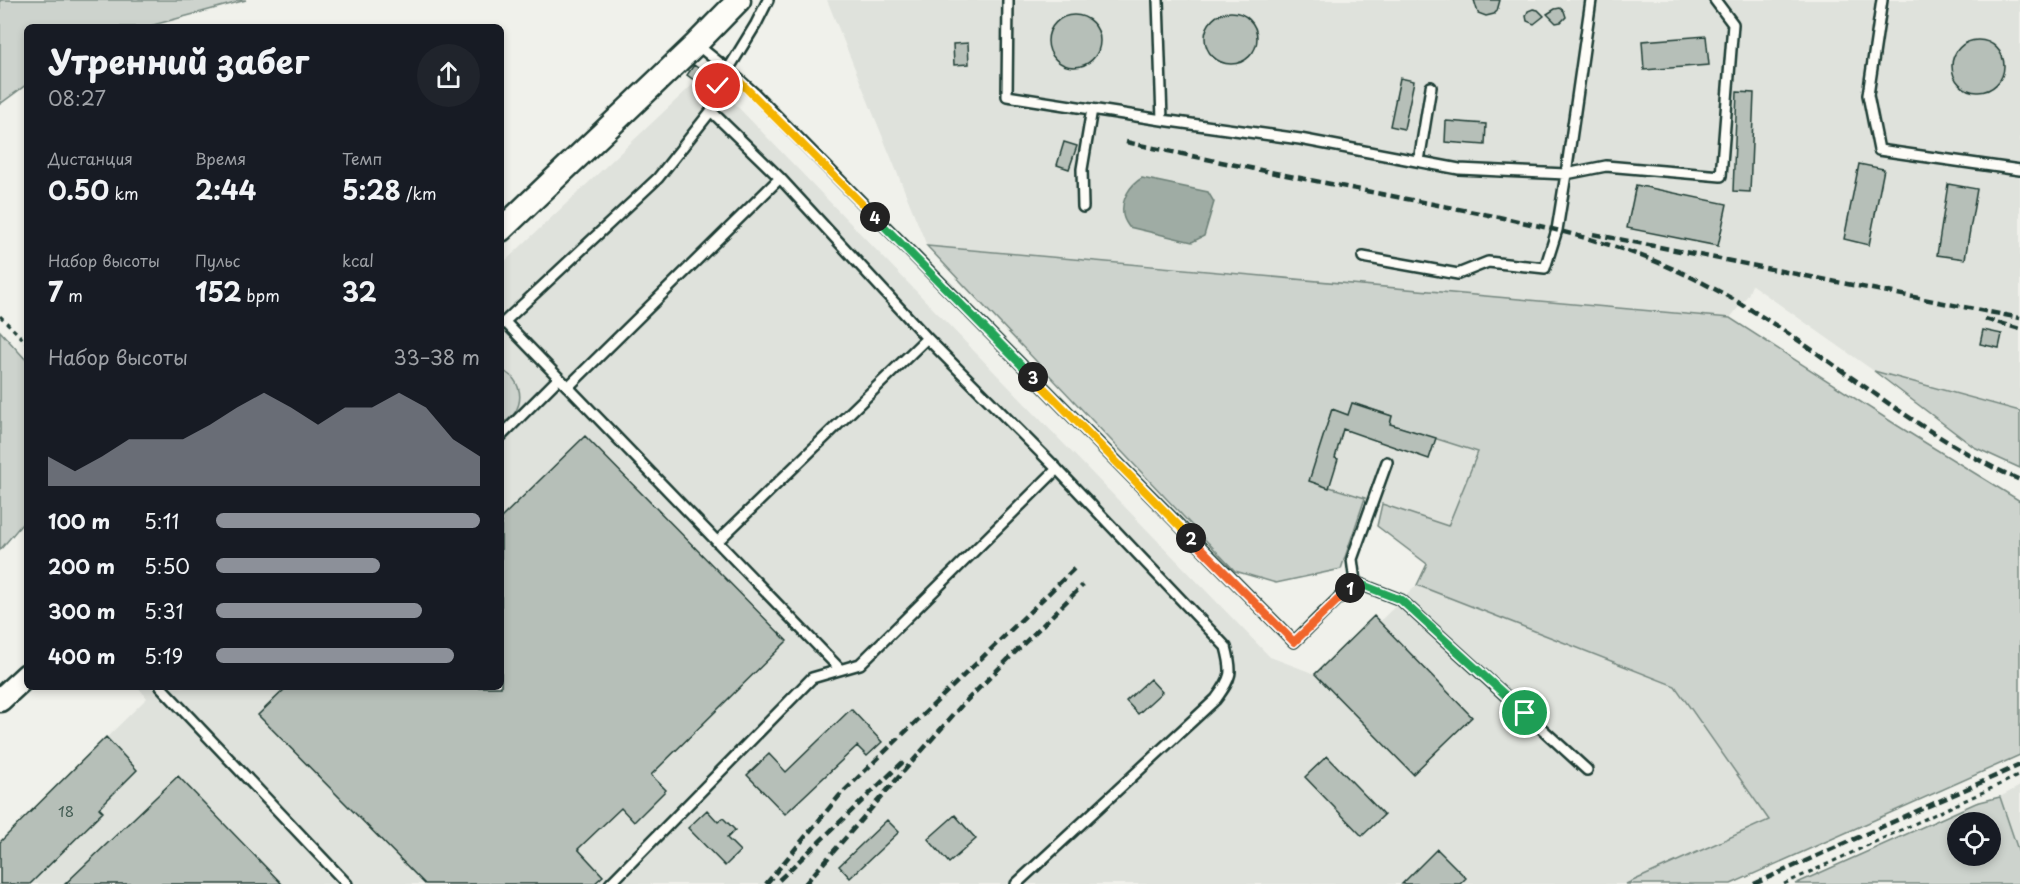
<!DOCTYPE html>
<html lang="ru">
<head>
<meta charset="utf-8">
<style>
  :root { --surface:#171b24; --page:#20242c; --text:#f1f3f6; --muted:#9ea1a6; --accent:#8c9099 }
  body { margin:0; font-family:"Playpen Sans",sans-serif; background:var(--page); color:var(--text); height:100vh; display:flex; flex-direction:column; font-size:22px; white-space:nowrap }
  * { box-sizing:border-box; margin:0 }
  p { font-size:20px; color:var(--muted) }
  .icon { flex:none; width:33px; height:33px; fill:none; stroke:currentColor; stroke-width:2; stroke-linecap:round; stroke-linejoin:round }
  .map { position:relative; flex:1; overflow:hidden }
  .side { position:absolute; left:24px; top:24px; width:480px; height:666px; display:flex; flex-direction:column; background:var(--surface); border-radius:9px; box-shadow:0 3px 9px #0003 }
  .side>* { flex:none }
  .controls { position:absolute; left:1947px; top:812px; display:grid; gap:12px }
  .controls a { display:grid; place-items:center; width:54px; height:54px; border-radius:50%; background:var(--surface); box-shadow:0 3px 9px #0003; font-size:30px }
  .pin { position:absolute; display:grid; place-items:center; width:51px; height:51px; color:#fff; margin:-26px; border:3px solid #fff; border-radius:50%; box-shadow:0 2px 6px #0007 }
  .km { position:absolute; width:30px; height:30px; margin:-15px; border-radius:50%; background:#222; color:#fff; font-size:16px; line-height:30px; text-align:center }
  .round { display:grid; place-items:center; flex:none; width:63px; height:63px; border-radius:32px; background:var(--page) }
  .headline { display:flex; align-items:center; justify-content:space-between; height:102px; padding:0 24px }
  h1 { font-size:33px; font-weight:700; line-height:45px }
  .figures { display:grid; grid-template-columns:repeat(3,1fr); gap:9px; height:102px; padding:6px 24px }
  .figures div { display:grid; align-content:center }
  .figures b { font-size:26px; font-weight:700 }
  .figures small { font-size:16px; font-weight:400 }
  .figures p { font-size:16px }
  .chart { height:168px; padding:12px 24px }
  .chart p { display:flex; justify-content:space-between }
  .chart svg { width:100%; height:108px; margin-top:6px; fill:var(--accent); opacity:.7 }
  ul { padding:0 24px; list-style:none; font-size:20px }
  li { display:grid; grid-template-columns:96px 72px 1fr; align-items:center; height:45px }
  li i { height:15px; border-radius:8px; background:var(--accent) }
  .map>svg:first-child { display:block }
  .built { fill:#dfe2dc }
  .green { fill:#cdd3cd; stroke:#768880; stroke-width:1.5; fill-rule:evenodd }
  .water { fill:#9faca4; stroke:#6c8077; stroke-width:1.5 }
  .building { fill:#b6bfb8; stroke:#1f3d34; stroke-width:1.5 }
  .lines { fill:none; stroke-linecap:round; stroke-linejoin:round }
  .service-casing { stroke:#1f3d34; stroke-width:14 }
  .tertiary-casing { stroke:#1f3d34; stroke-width:27 }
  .path { stroke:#1f3d34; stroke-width:3; stroke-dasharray:4.5 4.5; stroke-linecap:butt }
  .service { stroke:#fdfcf7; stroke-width:9 }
  .tertiary { stroke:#fdfcf7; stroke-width:22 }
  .rail { stroke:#1f3d34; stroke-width:4.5; stroke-dasharray:9 4.5; stroke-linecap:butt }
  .split-1-casing { stroke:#fff; stroke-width:12 }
  .split-2-casing { stroke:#fff; stroke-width:12 }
  .split-3-casing { stroke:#fff; stroke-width:12 }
  .split-4-casing { stroke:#fff; stroke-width:12 }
  .split-5-casing { stroke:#fff; stroke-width:12 }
  .split-1 { stroke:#22a559; stroke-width:8 }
  .split-2 { stroke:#f0652b; stroke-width:8 }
  .split-3 { stroke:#f5b400; stroke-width:8 }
  .split-4 { stroke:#22a559; stroke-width:8 }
  .split-5 { stroke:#f5b400; stroke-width:8 }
  .labels { text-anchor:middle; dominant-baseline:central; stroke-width:6; stroke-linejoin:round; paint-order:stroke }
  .number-label { font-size:15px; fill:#455e55 }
</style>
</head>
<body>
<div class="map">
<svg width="2020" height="884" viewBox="0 0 2020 884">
  <rect width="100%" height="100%" fill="#f0f1eb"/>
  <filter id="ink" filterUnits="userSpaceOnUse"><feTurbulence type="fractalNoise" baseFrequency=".0167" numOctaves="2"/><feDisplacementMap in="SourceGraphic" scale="12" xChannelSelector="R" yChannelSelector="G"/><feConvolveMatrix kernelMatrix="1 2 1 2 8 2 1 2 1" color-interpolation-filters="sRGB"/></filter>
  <g filter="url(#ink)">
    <path class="built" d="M 827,0 L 2020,0 L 2020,411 L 1874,371 L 1752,285 L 1748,295 L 1730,318 L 927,246 Z
      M 705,73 L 1270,657 L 1315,674 L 1374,616 L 1379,622 L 1417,585 L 1675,686 L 1769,821 L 1626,884 L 0,884 L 0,842 L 147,698 L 138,687 L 501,687 L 501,265 Z
      M 1352,403 L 1392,416 L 1390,423 L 1479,452 L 1448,526 L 1309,481 L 1332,409 Z
      M 2020,786 L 2020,856 L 2000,797 Z"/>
    <path class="green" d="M 0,0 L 246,0 L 146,27 L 27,27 L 27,84 L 0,104 Z
      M 927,246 L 1730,318 L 1898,426 L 2020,501 L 2020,755 L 1731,884 L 1626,884 L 1769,820 L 1675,686 L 1417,585 L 1427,564 L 1377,526 L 1382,504 L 1448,526 L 1478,452 L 1390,424 L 1392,416 L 1353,403 L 1348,415 L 1332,409 L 1310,481 L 1365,498 L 1341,569 L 1276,583 L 1235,571 Z
      M 0,331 L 27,361 L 27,518 L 0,550 Z
      M 501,369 C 505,372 510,375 513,378 C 526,395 519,416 501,425 Z
      M 1874,371 L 2020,411 L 2020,468 L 1974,447 Z
      M 2000,797 L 2020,856 L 2020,884 L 1795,884 L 1976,803 ZM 1958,822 L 1990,822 L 1990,855 L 1958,855 Z"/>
    <path class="water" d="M 1142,178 L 1208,192 L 1214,202 L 1204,236 L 1192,242 L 1129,227 C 1127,224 1123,219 1123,214 C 1121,199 1130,185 1142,178 Z"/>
    <path class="building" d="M 1474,0 L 1500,0 L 1497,11 L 1494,14 L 1486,16 L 1478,13 Z
      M 1560,8 L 1564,11 L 1566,17 L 1561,22 L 1556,23 L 1547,14 L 1555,9 Z
      M 1533,9 L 1538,10 L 1544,16 L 1534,24 L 1527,21 L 1526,16 L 1528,11 Z
      M1205 38a26 26 0 1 1 52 0a26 26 0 1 1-52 0Z
      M1048 41a26 26 0 1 1 52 0a26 26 0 1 1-52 0Z
      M 1706,36 L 1709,65 L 1644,70 L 1642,41 Z
      M1952 66a26 26 0 1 1 52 0a26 26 0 1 1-52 0Z
      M 968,43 L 969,64 L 954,65 L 953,44 Z
      M 694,65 L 705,73 L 698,83 L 687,75 Z
      M 1400,78 L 1414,81 L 1404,129 L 1390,126 Z
      M 1737,92 L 1754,93 L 1750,192 L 1733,191 Z
      M 1446,121 L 1486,124 L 1485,145 L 1445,142 Z
      M 1064,142 L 1077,146 L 1069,169 L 1057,165 Z
      M 1859,164 L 1884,169 L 1869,245 L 1844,239 Z
      M 1948,184 L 1977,189 L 1965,259 L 1937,255 Z
      M 1636,185 L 1727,204 L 1718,246 L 1627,228 Z
      M 1983,330 L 2002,334 L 1999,348 L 1980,344 Z
      M 1352,403 L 1392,416 L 1390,424 L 1436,438 L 1429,459 L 1343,429 L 1335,458 L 1338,459 L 1329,488 L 1309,481 L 1332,409 L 1348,415 Z
      M 585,436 L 787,641 L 651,775 L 666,790 L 634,822 L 621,808 L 578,849 L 603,876 L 594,884 L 425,884 L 258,715 L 287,687 L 501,687 L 501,518 Z
      M 1374,616 L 1472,717 L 1413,774 L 1315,674 Z
      M 1150,679 L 1162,692 L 1138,714 L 1126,701 Z
      M 851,709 L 882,742 L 867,756 L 857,746 L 785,814 L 747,775 L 769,754 L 786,772 Z
      M 106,737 L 137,770 L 99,808 L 103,812 L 30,884 L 0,884 L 0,842 Z
      M 1327,756 L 1384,815 L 1362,836 L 1305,777 Z
      M 178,776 L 282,884 L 65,884 Z
      M 707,810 L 718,822 L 723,818 L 735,830 L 727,838 L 740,851 L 725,866 L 688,828 Z
      M 955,815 L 976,839 L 949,863 L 928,839 Z
      M 887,820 L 899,832 L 850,878 L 839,866 Z
      M 1437,849 L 1466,878 L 1460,884 L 1402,884 Z"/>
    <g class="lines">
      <g class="service-casing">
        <path id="service" d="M 768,0 L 756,24 L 718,86 L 711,111 L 780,178 L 927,338 L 1057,469 L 1226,647 C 1233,673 1232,677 1216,699 L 1016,884
          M 1008,0 L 1007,96 L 1162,120 L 1300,139 L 1459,169 L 1566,174 L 1591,0
          M 1158,0 L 1162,120
          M 1882,0 L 1868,95 L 1879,150 L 2020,170
          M 696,44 L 727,69 L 754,93 L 1294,642 L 1355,582 L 1401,600 L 1587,770
          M 1419,161 L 1431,87
          M 1083,207 L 1082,169 L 1092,109
          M 1363,257 L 1458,274 L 1488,262 L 1545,268 L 1557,230 L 1566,174 L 1606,166 L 1721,176 L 1733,24 L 1715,0
          M 501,325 L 658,178 L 711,111
          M 559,378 L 568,387 L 780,178
          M 568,387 L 840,669
          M 501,436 L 559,378 L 505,322
          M 717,542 L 927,338
          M 1355,582 L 1352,559 L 1387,462
          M 161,687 L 347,884
          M 610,884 L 812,678 L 860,664 L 1057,469"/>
      </g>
      <g class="tertiary-casing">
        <path id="tertiary" d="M 501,230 L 696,44 L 739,0
          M 0,700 L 27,675"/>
      </g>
      <path class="path" d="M 0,316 L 27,343
        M 1784,884 L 2020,775"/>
      <use href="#service" class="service"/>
      <use href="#tertiary" class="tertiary"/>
      <path class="rail" d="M 1126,142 C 1223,163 1320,182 1417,201 C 1511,219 1607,236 1693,278 C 1809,334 1902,428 2020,480
        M 1593,234 L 2020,318
        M 1985,319 L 2020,329
        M 779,880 L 905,760
        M 766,884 L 840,795 L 1077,566
        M 805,884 L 961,706 L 1083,585
        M 1754,884 L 2020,765"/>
    </g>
  </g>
  <g class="lines" filter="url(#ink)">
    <g class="split-1-casing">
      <path id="split-1" d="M 1350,588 L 1355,582 L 1401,600 L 1525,713"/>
    </g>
    <g class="split-2-casing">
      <path id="split-2" d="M 1191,538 L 1294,642 L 1350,588"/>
    </g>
    <g class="split-3-casing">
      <path id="split-3" d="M 1033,377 L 1191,538"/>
    </g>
    <g class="split-4-casing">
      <path id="split-4" d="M 875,217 L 1033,377"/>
    </g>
    <g class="split-5-casing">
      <path id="split-5" d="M 718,86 L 727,69 L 875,217"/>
    </g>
    <use href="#split-1" class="split-1"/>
    <use href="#split-2" class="split-2"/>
    <use href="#split-3" class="split-3"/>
    <use href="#split-4" class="split-4"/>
    <use href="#split-5" class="split-5"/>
  </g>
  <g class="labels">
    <g class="number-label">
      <text x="66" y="810">18</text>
    </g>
  </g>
</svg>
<div class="controls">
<a><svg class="icon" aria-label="locate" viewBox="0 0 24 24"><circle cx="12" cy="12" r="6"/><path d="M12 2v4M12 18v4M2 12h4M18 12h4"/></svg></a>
</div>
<div class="pin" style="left:1525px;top:713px;background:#1e9e55"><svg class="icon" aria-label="arrive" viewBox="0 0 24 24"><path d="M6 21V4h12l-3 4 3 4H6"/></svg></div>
<div class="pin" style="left:718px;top:86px;background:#d93025"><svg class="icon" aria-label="check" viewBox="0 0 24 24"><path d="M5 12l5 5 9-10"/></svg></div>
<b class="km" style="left:1350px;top:588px">1</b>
<b class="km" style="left:1191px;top:538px">2</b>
<b class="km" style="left:1033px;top:377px">3</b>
<b class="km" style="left:875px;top:217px">4</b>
<section class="side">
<div class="headline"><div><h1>Утренний забег</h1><p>08:27</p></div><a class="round"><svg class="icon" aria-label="share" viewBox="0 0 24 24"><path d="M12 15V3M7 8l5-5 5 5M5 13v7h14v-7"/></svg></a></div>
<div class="figures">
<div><p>Дистанция</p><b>0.50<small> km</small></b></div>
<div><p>Время</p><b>2:44</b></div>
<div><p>Темп</p><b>5:28<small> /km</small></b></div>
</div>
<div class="figures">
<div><p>Набор высоты</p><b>7<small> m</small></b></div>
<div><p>Пульс</p><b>152<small> bpm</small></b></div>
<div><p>kcal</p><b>32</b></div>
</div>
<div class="chart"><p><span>Набор высоты</span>33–38 m</p>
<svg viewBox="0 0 160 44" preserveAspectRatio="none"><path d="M0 44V32L10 38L20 32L30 25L40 25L50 25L60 19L70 12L80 6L90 12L100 19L110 12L120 12L130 6L140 12L150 25L160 32V44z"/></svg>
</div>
<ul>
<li><b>100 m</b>5:11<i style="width:100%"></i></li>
<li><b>200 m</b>5:50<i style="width:62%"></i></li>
<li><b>300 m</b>5:31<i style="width:78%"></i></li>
<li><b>400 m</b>5:19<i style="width:90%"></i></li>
</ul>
</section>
</div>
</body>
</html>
